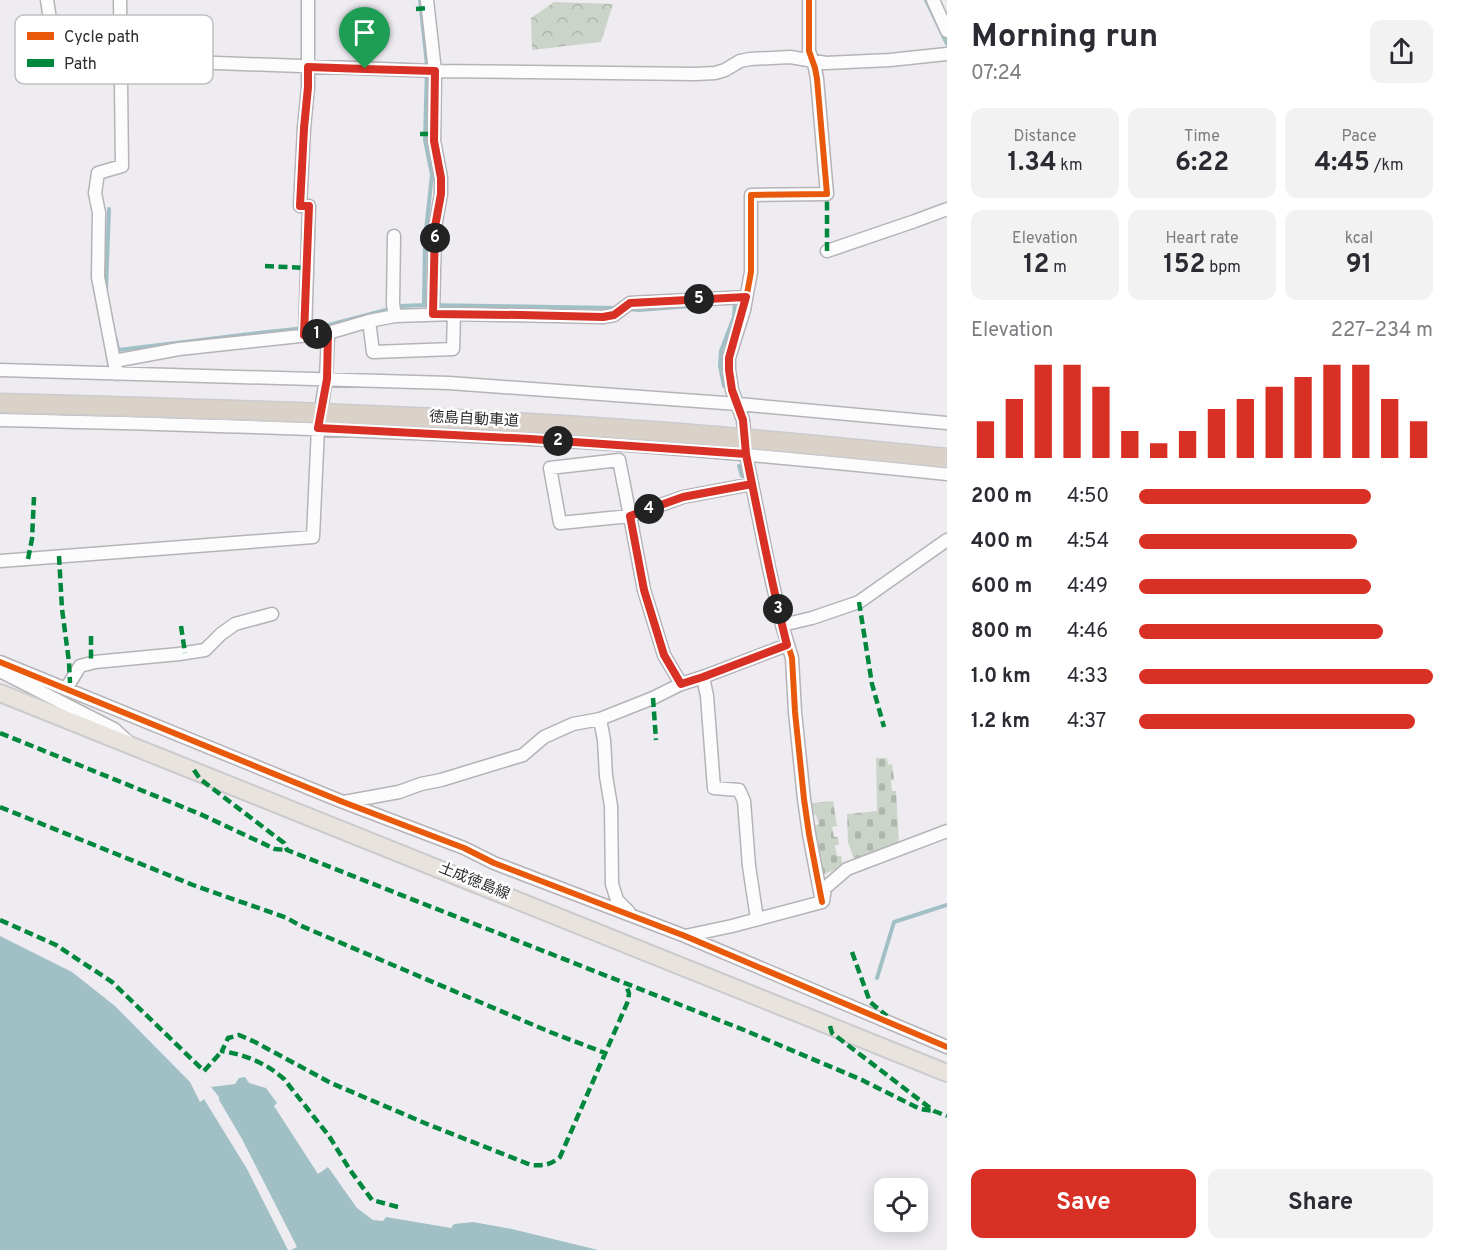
<!DOCTYPE html>
<html lang="en">
<head>
<meta charset="utf-8">
<style>
  :root { --surface:#fff; --page:#f2f2f3; --text:#2b2b33; --muted:#7c7c81; --accent:#d93025 }
  body { margin:0; font-family:Overpass,"Noto Sans JP",sans-serif; background:var(--page); color:var(--text); height:100vh; display:flex; flex-direction:column; font-size:22px; white-space:nowrap }
  * { box-sizing:border-box; margin:0 }
  p { font-size:20px; color:var(--muted) }
  .icon { flex:none; width:33px; height:33px; fill:none; stroke:currentColor; stroke-width:2; stroke-linecap:round; stroke-linejoin:round }
  .map { position:relative; flex:1; overflow:hidden }
  .drawer { display:flex; flex-direction:column; background:var(--surface); width:510px }
  .drawer>* { flex:none }
  .buttons { position:absolute; left:874px; top:1178px; display:grid; gap:12px }
  .buttons a { display:grid; place-items:center; width:54px; height:54px; border-radius:12px; background:var(--surface); box-shadow:0 3px 15px #0003; font-size:30px }
  .pin { position:absolute; display:grid; place-items:center; width:51px; height:51px; color:#fff; margin:-62px -26px; border-radius:50% 50% 50% 0; rotate:-45deg; box-shadow:0 0 6px #0007 }
  .pin .icon { rotate:45deg }
  .km { position:absolute; width:30px; height:30px; margin:-15px; border-radius:50%; background:#222; color:#fff; font-size:16px; line-height:30px; text-align:center }
  .round { display:grid; place-items:center; flex:none; width:63px; height:63px; border-radius:12px; background:var(--page) }
  .summary { display:flex; align-items:center; justify-content:space-between; height:102px; padding:0 24px }
  h1 { font-size:33px; font-weight:700; line-height:45px }
  .figures { display:grid; grid-template-columns:repeat(3,1fr); gap:9px; height:102px; padding:6px 24px }
  .figures div { display:grid; align-content:center; border-radius:12px; background:var(--page); text-align:center }
  .figures b { font-size:26px; font-weight:700 }
  .figures small { font-size:16px; font-weight:400 }
  .figures p { font-size:16px }
  .chart { height:168px; padding:12px 24px }
  .chart p { display:flex; justify-content:space-between }
  .chart svg { width:100%; height:108px; margin-top:6px; stroke:var(--accent); stroke-width:6 }
  .action { display:flex; gap:12px; margin-top:auto; padding:12px 24px }
  .action a { flex:1; height:69px; border-radius:12px; background:var(--accent); color:#fff; font-size:24px; font-weight:700; line-height:69px; text-align:center }
  .action a+a { background:var(--page); color:var(--text) }
  ul { padding:0 24px; list-style:none; font-size:20px }
  li { display:grid; grid-template-columns:96px 72px 1fr; align-items:center; height:45px }
  li i { height:15px; border-radius:8px; background:var(--accent) }
  main { display:flex; flex:1; min-height:0 }
  .map>svg:first-child { display:block }
  .forest { fill:url(#forest-crowns) }
  .cemetery { fill:url(#cemetery-stones) }
  .water { fill:#a1c0c6 }
  .lines { fill:none; stroke-linecap:round; stroke-linejoin:round }
  .stream { stroke:#a1c0c6; stroke-width:4 }
  .minor-casing { stroke:#b5b3b7; stroke-width:15 }
  .major-casing { stroke:#cbcacd; stroke-width:20 }
  .minor { stroke:#fcfcfd; stroke-width:12 }
  .major { stroke:#e8e3dd; stroke-width:16 }
  .highway-bridge-casing { stroke:#cbcacd; stroke-width:21; stroke-linecap:butt }
  .highway-bridge { stroke:#dad2c8; stroke-width:18 }
  .quiet { stroke:#00873e; stroke-width:4.5; stroke-dasharray:9 4.5; stroke-linecap:butt }
  .cycleway-casing { stroke:#fff; stroke-width:10 }
  .cycleway { stroke:#e8590c; stroke-width:6 }
  .route-casing { stroke:#fff; stroke-width:12 }
  .route { stroke:#d93025; stroke-width:8 }
  .labels { text-anchor:middle; dominant-baseline:central; stroke-width:5; stroke-linejoin:round; paint-order:stroke }
  .street-label { font-size:15px; fill:#2d2c2f; stroke:#fff }
  .key { fill:#fff; stroke:#c0c0c1; stroke-width:1.5 }
  .key-label { font-size:16px; fill:#2d2c2f }
</style>
</head>
<body>
<main>
<div class="map">
<svg width="947" height="1250" viewBox="0 0 947 1250">
  <defs>
    <pattern id="forest-crowns" width="20" height="18" patternUnits="userSpaceOnUse" patternTransform="scale(1.5)"><rect width="20" height="18" fill="#cbd4c8"/><path d="M2 6a3 3 0 1 1 6 0M12 15a3 3 0 1 1 6 0" fill="none" stroke="#afb6ac"/></pattern>
    <pattern id="cemetery-stones" width="16" height="16" patternUnits="userSpaceOnUse" patternTransform="scale(1.5)"><rect width="16" height="16" fill="#cbd4c8"/><path d="M2 7V4a2 2 0 0 1 4 0v3zM10 15v-3a2 2 0 0 1 4 0v3z" fill="#afb6ac"/></pattern>
  </defs>
  <rect width="100%" height="100%" fill="#eeecf1"/>
  <path class="forest" d="M 554,2 L 613,4 L 601,42 L 532,50 L 531,18 Z"/>
  <path class="cemetery" d="M 876,758 L 887,758 L 888,765 L 892,764 L 894,780 L 891,780 L 892,791 L 896,791 L 899,845 L 855,862 L 848,842 L 847,814 L 877,811 Z
    M 807,793 L 810,793 L 812,803 L 833,801 L 837,826 L 832,827 L 834,837 L 838,837 L 839,845 L 835,845 L 837,856 L 841,856 L 843,867 L 824,874 L 812,826 L 819,824 L 816,815 L 810,814 Z"/>
  <path class="water" d="M 0,936 L 72,972 L 115,1006 L 190,1082 L 200,1102 L 204,1099 L 247,1169 L 288,1250 L 0,1250 Z
    M 245,1077 L 249,1083 L 266,1088 L 277,1103 L 274,1106 L 318,1174 L 328,1167 L 357,1208 L 373,1220 L 383,1221 L 386,1217 L 451,1228 L 454,1224 L 473,1222 L 512,1229 L 598,1250 L 291,1250 L 297,1247 L 242,1139 L 219,1100 L 219,1097 L 211,1087 L 235,1084 L 239,1078 Z"/>
  <g class="lines">
    <path class="stream" d="M 420,0 L 427,65 L 425,140 L 432,175 L 425,239 L 424,305 L 617,308
      M 926,0 L 947,44
      M 106,291 L 109,209
      M 627,309 L 639,310 L 692,306
      M 116,339 L 118,350 L 267,332 L 325,326 L 401,306 L 424,305
      M 724,386 L 720,366 L 721,351 L 734,317 L 735,302 L 732,302
      M 739,466 L 742,476
      M 877,978 L 894,922 L 947,905"/>
    <g class="minor-casing">
      <path id="minor" d="M 47,0 L 56,57 L 435,71 L 696,74 L 715,73 L 725,70 L 740,61 L 750,59 L 790,57 L 826,63 L 890,60 L 947,54
        M 427,0 L 435,71 L 434,141 L 441,178 L 441,194 L 435,227 L 433,314
        M 809,0 L 809,51 L 815,68 L 817,79 L 827,194 L 751,195 L 751,272 L 744,310 L 729,358 L 729,370 L 732,390 L 743,420 L 746,455 L 769,568 L 782,625 L 792,658 L 795,712 L 804,799 L 809,834 L 822,902
        M 933,0 L 947,31
        M 394,236 L 393,304 L 395,316
        M 827,251 L 915,221 L 947,209
        M 369,321 L 373,352 L 453,349 L 454,314
        M 305,335 L 309,206 L 300,206 L 304,128 L 308,87 L 308,0
        M 114,361 L 98,277 L 99,213 L 95,193 L 98,173 L 122,166 L 120,0
        M 0,370 L 449,383 L 738,404 L 947,423
        M 117,374 L 114,361 L 179,349 L 328,333 L 369,321 L 395,316 L 454,314 L 603,317 L 614,315 L 630,303 L 746,297
        M 0,420 C 176,424 353,429 529,439 C 668,446 808,460 947,474
        M 0,561 L 313,537 L 318,428 L 326,379 L 328,333
        M 782,625 L 812,618 L 859,602 L 947,540
        M 0,662 L 343,802 L 464,848 L 494,863 L 685,936 L 947,1047
        M 0,671 L 114,729 L 127,741
        M 703,677 L 707,696 L 714,788 L 739,790 L 744,801 L 749,866 L 757,919
        M 681,684 L 664,655 L 644,590 L 630,516 L 560,523 L 550,468 L 619,460 L 630,516 L 683,497 L 752,484
        M 66,689 L 80,666 L 95,662 L 179,654 L 205,650 L 221,634 L 235,624 L 272,614
        M 600,719 L 604,740 L 606,776 L 611,806 L 612,884 L 617,900 L 629,912
        M 344,802 L 399,792 L 421,784 L 441,780 L 523,755 L 544,737 L 573,724 L 600,719 L 653,698 L 681,684 L 703,677 L 787,645
        M 823,901 L 825,888 L 847,869 L 947,831
        M 685,936 L 732,926 L 822,902"/>
    </g>
    <g class="major-casing">
      <path id="major" d="M 0,693 L 947,1073"/>
    </g>
    <use href="#minor" class="minor"/>
    <use href="#major" class="major"/>
    <g class="highway-bridge-casing">
      <path id="highway-bridge" d="M 0,403 C 218,409 435,415 653,431 C 751,438 849,448 947,458"/>
    </g>
    <use href="#highway-bridge" class="highway-bridge"/>
    <path class="quiet" d="M 416,9 L 428,8
      M 420,134 L 434,134
      M 827,251 L 827,194
      M 265,266 L 307,268
      M 59,556 L 62,609 L 69,662 L 70,683
      M 28,559 L 32,539 L 34,497
      M 859,602 L 872,684 L 884,727
      M 181,626 L 185,653
      M 91,636 L 91,663
      M 653,698 L 656,740
      M 0,733 L 200,814 L 275,849 L 287,850
      M 194,770 L 200,779 L 284,843 L 287,850 L 744,1030 L 862,1080 L 920,1109 L 934,1111
      M 0,807 L 193,885 L 287,918 L 299,925 L 550,1032 L 605,1053
      M 0,920 L 56,945 L 112,982 L 204,1071 L 222,1051
      M 852,952 L 870,1002 L 887,1016
      M 830,1026 L 832,1033 L 934,1111 L 947,1116
      M 398,1207 L 372,1200 L 350,1170 L 329,1136 L 284,1079 C 266,1063 246,1055 222,1051 L 228,1038 L 239,1035 L 255,1042 L 331,1083 L 427,1124 L 531,1165 C 543,1166 551,1165 560,1157 L 628,1001 L 629,993 L 625,983"/>
    <g class="cycleway-casing">
      <path id="cycleway" d="M 809,0 L 809,51 L 815,68 L 817,79 L 827,194 L 751,195 L 751,272 L 744,310 L 729,358 L 729,370 L 732,390 L 743,420 L 746,455 L 769,568 L 782,625 L 792,658 L 795,712 L 804,799 L 809,834 L 822,902
        M 0,662 L 343,802 L 464,848 L 494,863 L 685,936 L 947,1047"/>
    </g>
    <use href="#cycleway" class="cycleway"/>
  </g>
  <g class="lines">
    <g class="route-casing">
      <path id="route" d="M 365,69 L 308,67 L 308,87 L 304,128 L 300,206 L 309,206 L 304,335 L 328,333 L 327,379 L 318,428 L 531,439 L 746,454 C 759,518 771,582 787,645 L 703,677 L 681,684 L 664,655 L 644,590 L 630,516 L 683,497 L 752,484 L 746,454 L 743,420 L 732,390 L 729,370 L 729,358 L 746,297 L 630,303 L 614,315 L 603,317 L 520,315 L 433,314 L 435,227 L 441,194 L 441,178 L 434,141 L 435,71 L 365,69"/>
    </g>
    <use href="#route" class="route"/>
  </g>
  <g class="labels">
    <g class="street-label">
      <text transform="translate(474 420) rotate(3)">徳島自動車道</text>
      <text transform="translate(474 882) rotate(22)">土成徳島線</text>
    </g>
  </g>
  <rect x="15" y="15" width="198" height="69" rx="9" class="key"/>
  <rect x="27" y="32" width="27" height="8" fill="#e8590c"/>
  <rect x="27" y="59" width="27" height="8" fill="#00873e"/>
  <g class="key-label">
    <text x="64" y="42">Cycle path</text>
    <text x="64" y="69">Path</text>
  </g>
</svg>
<div class="buttons">
<a><svg class="icon" aria-label="locate" viewBox="0 0 24 24"><circle cx="12" cy="12" r="6"/><path d="M12 2v4M12 18v4M2 12h4M18 12h4"/></svg></a>
</div>
<div class="pin" style="left:365px;top:69px;background:#1e9e55"><svg class="icon" aria-label="arrive" viewBox="0 0 24 24"><path d="M6 21V4h12l-3 4 3 4H6"/></svg></div>
<b class="km" style="left:317px;top:334px">1</b>
<b class="km" style="left:558px;top:441px">2</b>
<b class="km" style="left:778px;top:609px">3</b>
<b class="km" style="left:649px;top:509px">4</b>
<b class="km" style="left:699px;top:299px">5</b>
<b class="km" style="left:435px;top:238px">6</b>
</div>
<section class="drawer">
<div class="summary"><div><h1>Morning run</h1><p>07:24</p></div><a class="round"><svg class="icon" aria-label="share" viewBox="0 0 24 24"><path d="M12 15V3M7 8l5-5 5 5M5 13v7h14v-7"/></svg></a></div>
<div class="figures">
<div><p>Distance</p><b>1.34<small> km</small></b></div>
<div><p>Time</p><b>6:22</b></div>
<div><p>Pace</p><b>4:45<small> /km</small></b></div>
</div>
<div class="figures">
<div><p>Elevation</p><b>12<small> m</small></b></div>
<div><p>Heart rate</p><b>152<small> bpm</small></b></div>
<div><p>kcal</p><b>91</b></div>
</div>
<div class="chart"><p><span>Elevation</span>227–234 m</p>
<svg viewBox="0 0 160 44" preserveAspectRatio="none"><path d="M5 44V29M15 44V20M25 44V6M35 44V6M45 44V15M55 44V33M65 44V38M75 44V33M85 44V24M95 44V20M105 44V15M115 44V11M125 44V6M135 44V6M145 44V20M155 44V29"/></svg>
</div>
<ul>
<li><b>200 m</b>4:50<i style="width:79%"></i></li>
<li><b>400 m</b>4:54<i style="width:74%"></i></li>
<li><b>600 m</b>4:49<i style="width:79%"></i></li>
<li><b>800 m</b>4:46<i style="width:83%"></i></li>
<li><b>1.0 km</b>4:33<i style="width:100%"></i></li>
<li><b>1.2 km</b>4:37<i style="width:94%"></i></li>
</ul>
<div class="action"><a>Save</a><a>Share</a></div>
</section>
</main>
</body>
</html>
